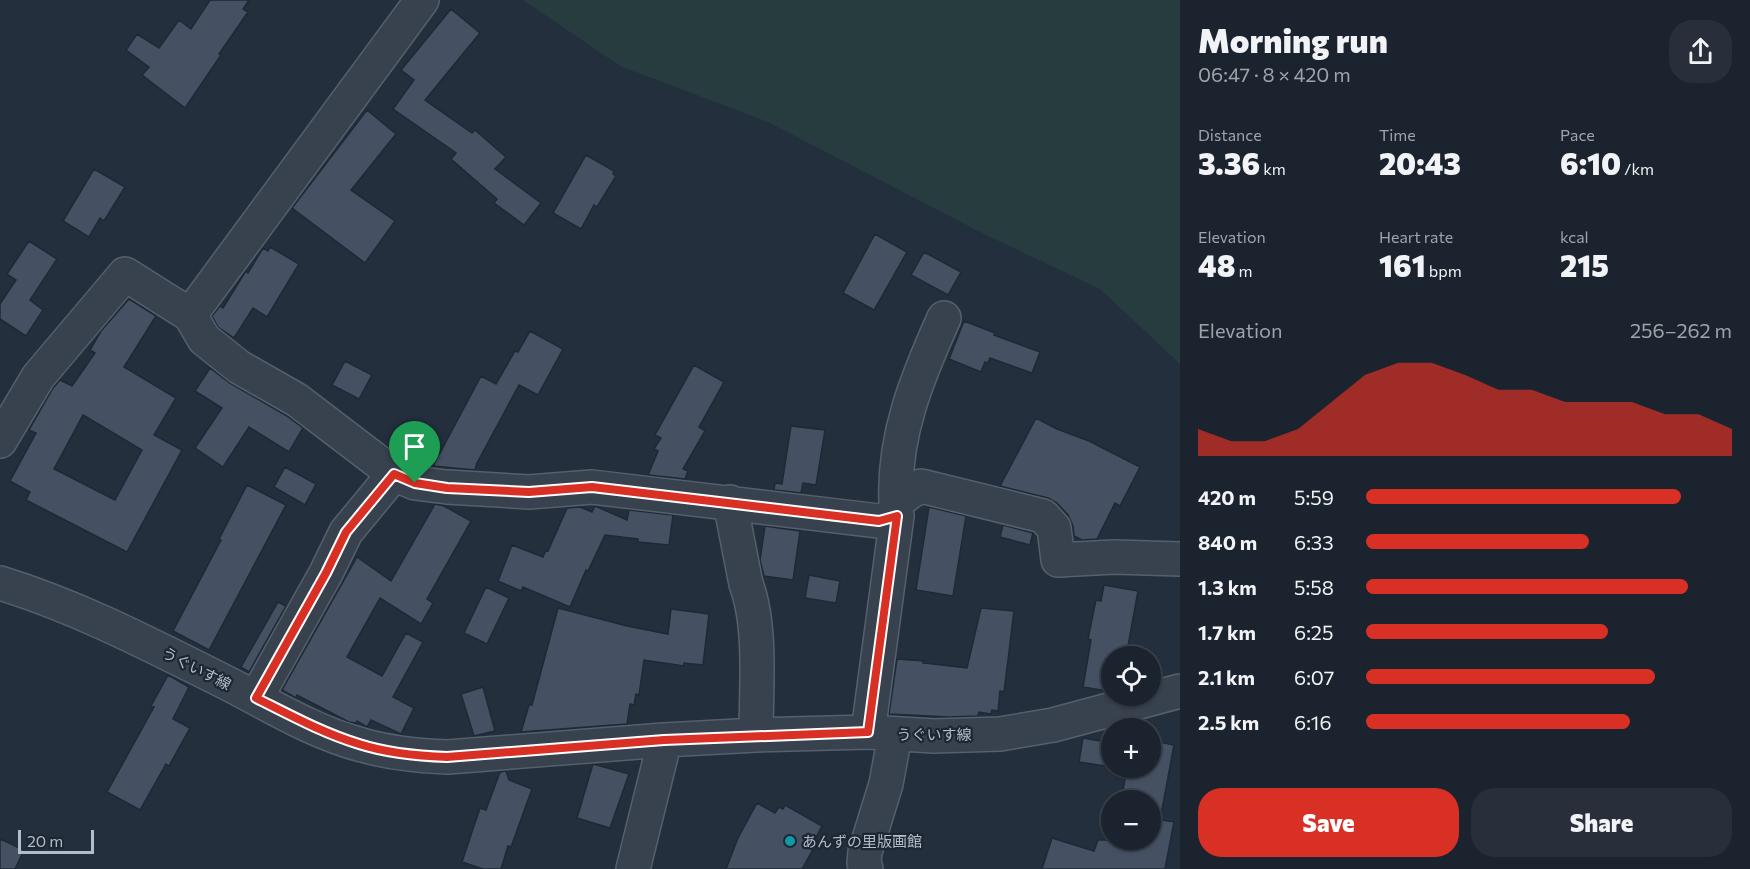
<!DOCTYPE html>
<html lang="en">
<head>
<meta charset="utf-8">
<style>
  :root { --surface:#1b232e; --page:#282f3a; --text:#f1f3f6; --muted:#a0a4aa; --line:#39404a; --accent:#d93025 }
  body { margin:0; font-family:Commissioner,"Noto Sans JP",sans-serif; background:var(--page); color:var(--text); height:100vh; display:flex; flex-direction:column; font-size:22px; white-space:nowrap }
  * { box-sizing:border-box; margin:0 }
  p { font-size:20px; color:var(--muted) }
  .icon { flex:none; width:33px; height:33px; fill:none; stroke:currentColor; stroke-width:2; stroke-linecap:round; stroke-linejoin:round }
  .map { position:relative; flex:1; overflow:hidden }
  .panel { display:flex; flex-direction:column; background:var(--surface); width:570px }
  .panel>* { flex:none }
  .buttons { position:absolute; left:1101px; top:646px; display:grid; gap:12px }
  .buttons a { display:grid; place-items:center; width:60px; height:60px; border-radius:50%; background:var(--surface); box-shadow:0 2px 4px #0004,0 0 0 2px var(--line); font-size:30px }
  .scale { position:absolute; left:18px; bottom:15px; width:76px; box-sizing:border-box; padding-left:6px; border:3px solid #b4bcc9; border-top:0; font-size:16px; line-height:21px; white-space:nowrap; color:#b4bcc9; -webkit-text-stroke:4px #1d2633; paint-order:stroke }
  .pin { position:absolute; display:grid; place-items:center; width:51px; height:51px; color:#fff; margin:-62px -26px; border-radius:50% 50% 50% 0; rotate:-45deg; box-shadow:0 0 6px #0007 }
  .pin .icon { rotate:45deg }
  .round { display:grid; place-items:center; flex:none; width:63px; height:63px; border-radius:24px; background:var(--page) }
  .headline { display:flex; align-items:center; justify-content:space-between; height:102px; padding:0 18px }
  h1 { font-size:33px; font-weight:800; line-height:45px }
  .metrics { display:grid; grid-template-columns:repeat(3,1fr); gap:9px; height:102px; padding:6px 18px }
  .metrics div { display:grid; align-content:center }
  .metrics b { font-size:30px; font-weight:800 }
  .metrics small { font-size:16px; font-weight:400 }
  .metrics p { font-size:16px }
  .chart { height:168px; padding:12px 18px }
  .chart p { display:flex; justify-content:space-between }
  .chart svg { width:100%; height:108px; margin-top:6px; fill:var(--accent); opacity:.7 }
  .primary-button { display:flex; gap:12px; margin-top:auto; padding:12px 18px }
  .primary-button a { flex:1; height:69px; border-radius:24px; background:var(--accent); color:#fff; font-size:24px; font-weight:800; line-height:69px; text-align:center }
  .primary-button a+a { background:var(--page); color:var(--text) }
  ul { padding:0 18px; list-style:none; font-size:20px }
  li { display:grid; grid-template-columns:96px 72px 1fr; align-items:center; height:45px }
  li i { height:15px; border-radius:8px; background:var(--accent) }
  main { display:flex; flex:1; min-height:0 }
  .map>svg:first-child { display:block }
  .green { fill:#263c3f }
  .building { fill:#455162; stroke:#1f2835; stroke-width:1.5; fill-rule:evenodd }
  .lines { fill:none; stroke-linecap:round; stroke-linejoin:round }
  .minor-casing { stroke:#565f6c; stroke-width:36 }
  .minor { stroke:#38414e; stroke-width:33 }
  .route-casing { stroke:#fff; stroke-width:12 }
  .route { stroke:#d93025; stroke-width:8 }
  .culture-dot { fill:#0f9aa8; stroke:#1d2633; stroke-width:2 }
  .labels { text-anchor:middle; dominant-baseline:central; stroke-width:4.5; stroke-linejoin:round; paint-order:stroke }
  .street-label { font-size:15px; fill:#b4bcc9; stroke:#1d2633 }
  .poi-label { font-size:15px; fill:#b4bcc9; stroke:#1d2633; text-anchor:start }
</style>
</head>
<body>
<main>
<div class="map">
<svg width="1180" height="869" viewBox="0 0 1180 869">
  <rect width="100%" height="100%" fill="#242f3e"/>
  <path class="green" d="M 523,0 L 1180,0 L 1180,364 L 1100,289 L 984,234 L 768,122 L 620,66 Z"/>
  <path class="building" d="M 210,0 L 249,0 L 243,9 L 248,12 L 219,54 L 221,55 L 185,108 L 142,75 L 149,67 L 126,50 L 137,34 L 159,48 L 179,20 L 191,29 Z
    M 451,9 L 480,33 L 425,100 L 472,133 L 475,130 L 506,157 L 495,169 L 541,203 L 524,225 L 494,203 L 497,199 L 451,159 L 456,153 L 393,109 L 414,80 L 401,70 Z
    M 367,110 L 396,134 L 351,190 L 395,221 L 365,263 L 292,208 Z
    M 586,155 L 614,171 L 613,174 L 616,176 L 597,207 L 594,205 L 581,229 L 553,213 Z
    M 94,169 L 125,187 L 104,221 L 100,218 L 89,237 L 63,221 Z
    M 875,234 L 907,252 L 874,310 L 843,293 Z
    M 29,241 L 57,259 L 30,300 L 43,310 L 26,336 L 0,319 L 0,304 L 16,280 L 7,274 Z
    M 270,247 L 299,264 L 267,317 L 253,308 L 234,338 L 218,327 L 212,316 L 220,306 L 223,308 L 244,274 L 246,271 L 248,273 L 263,248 L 268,251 Z
    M 924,252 L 961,272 L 948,295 L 911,275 Z
    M 129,299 L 156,316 L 124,367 L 176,398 L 154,435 L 182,450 L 127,552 L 26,500 L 30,492 L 10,481 L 36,433 L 29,430 L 53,388 L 60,380 L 72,386 L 95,353 L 90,350 L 101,331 ZM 83,415 L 142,450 L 115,500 L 54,469 Z
    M 964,321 L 995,333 L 994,335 L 1040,352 L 1032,373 L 990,358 L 988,363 L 985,362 L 981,372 L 949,359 Z
    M 530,331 L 563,349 L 538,395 L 519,385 L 477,463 L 475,470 L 433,466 L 481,376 L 496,384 L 515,351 L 518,352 Z
    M 345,361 L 372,375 L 359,399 L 332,385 Z
    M 694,365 L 724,382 L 699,427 L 705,431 L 683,469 L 688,471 L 685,479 L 648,475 L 658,451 L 654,449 L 661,438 L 655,435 Z
    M 210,368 L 230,383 L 287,416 L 303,428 L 289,452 L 249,427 L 223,467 L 195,448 L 222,408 L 195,391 Z
    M 1036,418 L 1057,429 L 1089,441 L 1140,467 L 1120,506 L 1115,503 L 1097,539 L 1082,540 L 1074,536 L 1073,526 L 1068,515 L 1057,503 L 1048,498 L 1000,486 Z
    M 791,426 L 825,430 L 816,485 L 803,483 L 801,493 L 774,490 L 775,483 L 782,484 Z
    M 285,467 L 316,484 L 305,505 L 274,487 Z
    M 247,485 L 286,505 L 209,650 L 173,631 L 221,540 L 219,539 Z
    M 435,504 L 444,506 L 471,521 L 427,599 L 433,603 L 421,624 L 380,598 L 347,657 L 382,676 L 406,633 L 423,642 L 393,697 L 414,708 L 401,734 L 371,720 L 367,727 L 357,721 L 356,723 L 349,722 L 297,695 L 296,698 L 282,690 L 357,557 L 391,581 Z
    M 595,506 L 627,520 L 629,510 L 673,515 L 669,545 L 638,542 L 638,539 L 605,535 L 588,571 L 586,570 L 570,607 L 523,587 L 521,591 L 498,581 L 512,545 L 543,557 L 546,550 L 548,551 L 567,508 L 580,507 L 592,512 Z
    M 929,507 L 966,516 L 953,596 L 916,590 Z
    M 1003,525 L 1033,533 L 1030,545 L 1000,537 Z
    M 765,526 L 800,531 L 793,580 L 764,576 L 760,560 Z
    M 809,575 L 840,581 L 836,603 L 805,598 Z
    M 1104,585 L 1138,591 L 1126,657 L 1112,657 L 1112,690 L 1107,691 L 1083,687 L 1091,640 L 1088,639 L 1096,600 L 1101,601 Z
    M 486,587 L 509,598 L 487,644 L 464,633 Z
    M 278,602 L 286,606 L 249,672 L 241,667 Z
    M 558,608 L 627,626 L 668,634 L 671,609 L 709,614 L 703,665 L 684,663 L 684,666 L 644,660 L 639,695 L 636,694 L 634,705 L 630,704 L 627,724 L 521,732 L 529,705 L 532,705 Z
    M 981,608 L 1014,611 L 1004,692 L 1000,691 L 998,711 L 992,710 L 991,714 L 979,712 L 978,716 L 949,717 L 889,714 L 897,659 L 924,661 L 923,663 L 967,668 Z
    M 168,675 L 189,687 L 173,719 L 190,728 L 169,766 L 166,764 L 140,810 L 107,792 L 154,707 L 151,706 Z
    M 483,687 L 495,731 L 474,736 L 461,694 Z
    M 1083,738 L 1112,743 L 1112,767 L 1079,762 Z
    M 1150,740 L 1174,745 L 1161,815 L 1150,814 L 1150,801 L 1121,801 L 1127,768 L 1150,768 Z
    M 593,764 L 629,774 L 610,828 L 577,818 Z
    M 506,771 L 509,780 L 532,789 L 511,847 L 508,846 L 501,869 L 483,869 L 462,862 L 480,808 L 486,810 L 500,772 Z
    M 757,803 L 775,813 L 779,807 L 783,809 L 785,805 L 822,826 L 813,843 L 816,844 L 802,869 L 726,869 L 738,838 Z
    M 1150,818 L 1174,822 L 1165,869 L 1042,869 L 1052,838 L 1094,851 L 1098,840 L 1150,840 Z
    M 0,839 L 24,850 L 15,869 L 0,869 Z"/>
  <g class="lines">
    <g class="minor-casing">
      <path id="minor" d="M 190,315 L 422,0
        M 0,441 L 38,377 L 125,274 L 190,315 L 204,339 L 239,367 L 297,400 L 394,474 L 415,483 L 447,487 L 529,492 L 592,487 L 879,521 L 897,516 L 896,503 L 910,492 L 921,486 L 1043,516 L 1054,528 L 1058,560 L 1114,557 L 1180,559
        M 730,502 L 746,584 C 762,626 756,690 756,735
        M 896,503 C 893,436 917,378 944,318
        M 0,583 C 78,607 149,644 221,680 C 267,703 312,732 362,745 C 390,753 419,756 448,757 L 664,740 L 756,735 L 868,732 L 934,736 L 1000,734 L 1053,725 L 1180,691
        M 256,698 L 326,573 L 346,532 L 394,474
        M 868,732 L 897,516
        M 633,869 L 661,756 L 664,740
        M 866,869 L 864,863 L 865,852 L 886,784 L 895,735"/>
    </g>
    <use href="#minor" class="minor"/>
  </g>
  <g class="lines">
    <g class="route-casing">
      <path id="route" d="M 394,474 L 415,483 L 447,488 L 529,492 L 592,487 L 879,521 L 897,516 L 868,732 L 664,740 L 447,757 C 418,756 387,753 359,744 C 323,733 290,715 256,698 L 326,573 L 346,532 Z"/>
    </g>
    <use href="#route" class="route"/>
  </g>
  <circle class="culture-dot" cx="790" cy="841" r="6"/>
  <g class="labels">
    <g class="street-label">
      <text transform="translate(197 668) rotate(27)">うぐいす線</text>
      <text x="934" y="734">うぐいす線</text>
    </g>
    <g class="poi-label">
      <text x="802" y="841">あんずの里版画館</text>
    </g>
  </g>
</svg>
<div class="buttons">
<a><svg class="icon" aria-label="locate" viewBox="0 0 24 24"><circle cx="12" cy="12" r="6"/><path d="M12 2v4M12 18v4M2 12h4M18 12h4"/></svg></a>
<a>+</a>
<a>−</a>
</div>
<div class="scale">20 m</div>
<div class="pin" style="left:415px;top:483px;background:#1e9e55"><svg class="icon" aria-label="arrive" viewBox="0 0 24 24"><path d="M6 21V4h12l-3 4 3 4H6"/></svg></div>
</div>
<section class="panel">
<div class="headline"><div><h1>Morning run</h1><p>06:47 · 8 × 420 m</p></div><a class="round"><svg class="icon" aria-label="share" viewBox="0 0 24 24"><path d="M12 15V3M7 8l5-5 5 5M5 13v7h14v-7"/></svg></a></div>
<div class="metrics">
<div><p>Distance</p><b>3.36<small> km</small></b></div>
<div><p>Time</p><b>20:43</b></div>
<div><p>Pace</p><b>6:10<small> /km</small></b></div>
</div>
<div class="metrics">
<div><p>Elevation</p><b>48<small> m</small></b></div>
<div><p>Heart rate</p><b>161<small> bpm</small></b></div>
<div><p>kcal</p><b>215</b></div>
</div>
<div class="chart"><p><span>Elevation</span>256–262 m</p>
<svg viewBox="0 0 160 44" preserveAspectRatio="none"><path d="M0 44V33L10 38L20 38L30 33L40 22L50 11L60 6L70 6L80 11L90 17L100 17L110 22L120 22L130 22L140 27L150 27L160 33V44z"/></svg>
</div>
<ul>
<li><b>420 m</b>5:59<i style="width:86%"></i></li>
<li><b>840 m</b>6:33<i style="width:61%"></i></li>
<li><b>1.3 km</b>5:58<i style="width:88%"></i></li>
<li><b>1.7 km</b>6:25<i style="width:66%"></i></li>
<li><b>2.1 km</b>6:07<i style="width:79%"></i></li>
<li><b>2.5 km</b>6:16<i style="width:72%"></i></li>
</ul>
<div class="primary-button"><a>Save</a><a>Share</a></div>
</section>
</main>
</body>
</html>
